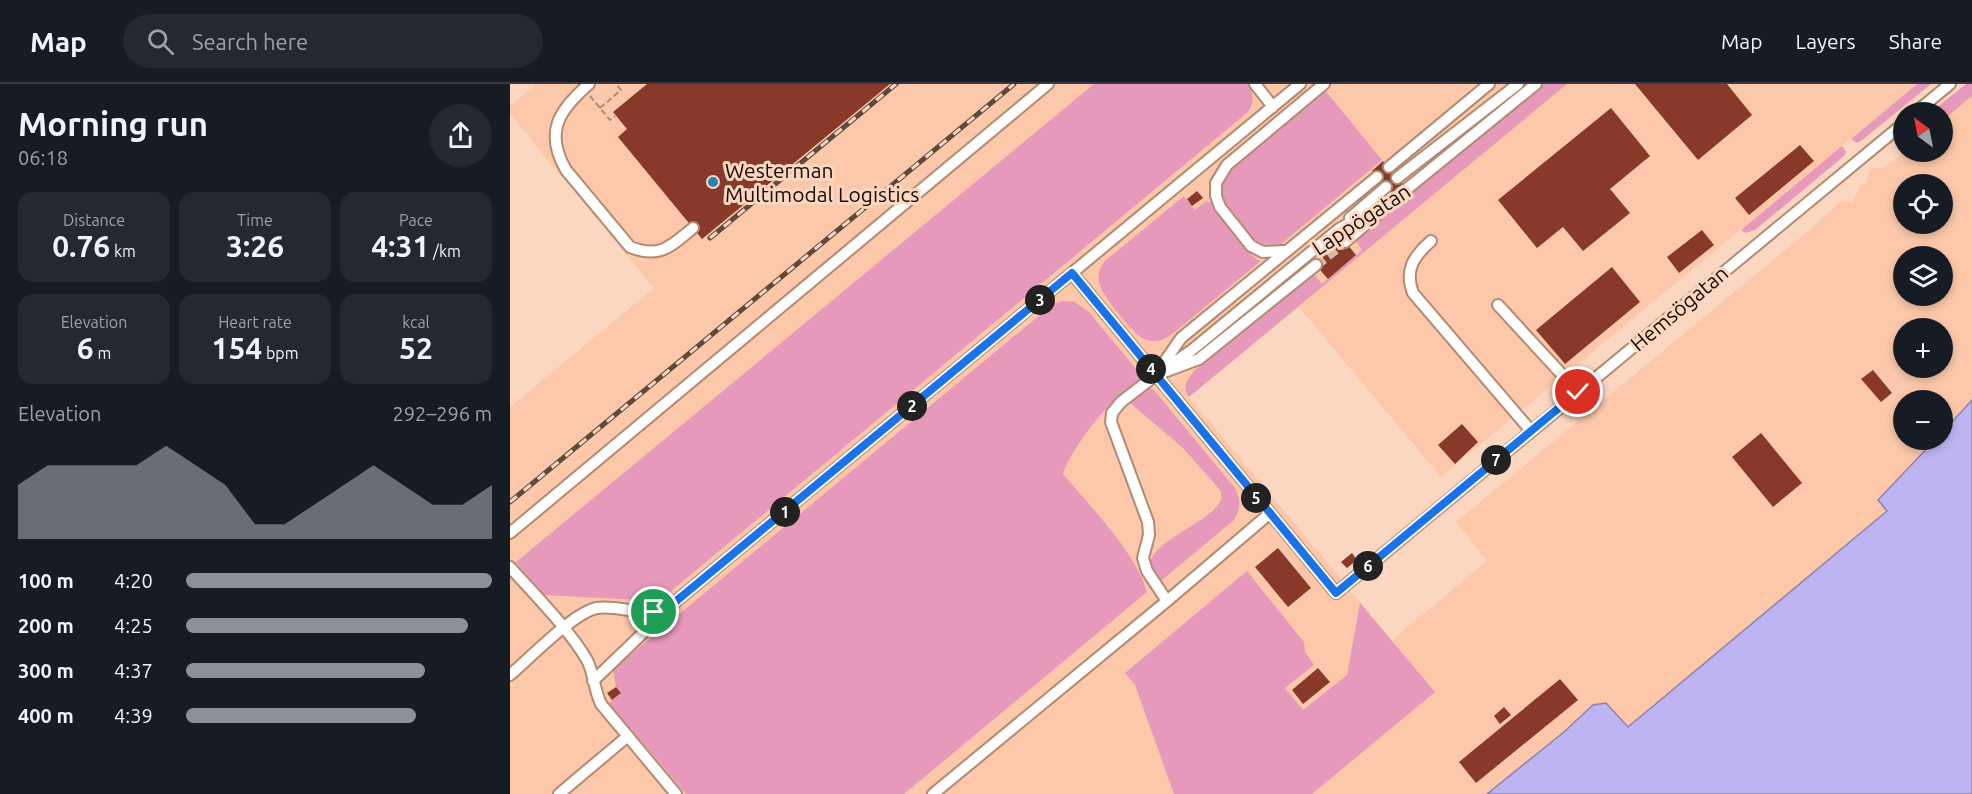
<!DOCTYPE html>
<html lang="en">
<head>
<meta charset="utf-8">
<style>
  :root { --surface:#171b24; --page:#242831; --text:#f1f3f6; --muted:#9ea1a6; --line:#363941; --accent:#8c9099 }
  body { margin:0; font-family:Ubuntu,sans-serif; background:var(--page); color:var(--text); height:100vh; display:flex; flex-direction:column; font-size:22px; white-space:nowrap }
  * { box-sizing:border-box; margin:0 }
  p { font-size:20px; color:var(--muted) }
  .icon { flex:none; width:33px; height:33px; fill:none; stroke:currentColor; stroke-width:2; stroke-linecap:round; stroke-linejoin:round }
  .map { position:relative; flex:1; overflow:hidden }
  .side { display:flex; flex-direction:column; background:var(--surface); width:510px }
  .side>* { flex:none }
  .needle { width:39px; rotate:328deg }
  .fabs { position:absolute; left:1383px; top:18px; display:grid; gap:12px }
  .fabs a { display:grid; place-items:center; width:60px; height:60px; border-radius:50%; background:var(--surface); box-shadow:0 3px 9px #0003; font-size:30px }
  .pin { position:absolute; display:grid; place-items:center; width:51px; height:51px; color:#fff; margin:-26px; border:3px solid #fff; border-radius:50%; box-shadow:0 2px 6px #0007 }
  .km { position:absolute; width:30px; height:30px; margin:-15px; border-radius:50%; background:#222; color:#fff; font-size:16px; line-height:30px; text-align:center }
  .round { display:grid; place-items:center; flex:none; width:63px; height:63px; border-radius:32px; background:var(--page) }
  .overview { display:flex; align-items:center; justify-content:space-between; height:102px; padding:0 18px }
  h1 { font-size:33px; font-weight:600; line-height:45px }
  .metrics { display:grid; grid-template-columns:repeat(3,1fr); gap:9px; height:102px; padding:6px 18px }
  .metrics div { display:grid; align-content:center; border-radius:15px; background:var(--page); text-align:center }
  .metrics b { font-size:30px; font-weight:600 }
  .metrics small { font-size:16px; font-weight:400 }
  .metrics p { font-size:16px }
  .chart { height:168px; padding:12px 18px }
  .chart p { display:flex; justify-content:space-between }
  .chart svg { width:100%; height:108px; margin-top:6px; fill:var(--accent); opacity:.7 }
  ul { padding:0 18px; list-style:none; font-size:20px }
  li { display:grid; grid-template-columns:96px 72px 1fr; align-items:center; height:45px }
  li i { height:15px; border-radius:8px; background:var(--accent) }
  header { display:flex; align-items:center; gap:36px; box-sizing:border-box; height:84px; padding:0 30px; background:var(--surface); border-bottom:2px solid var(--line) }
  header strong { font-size:28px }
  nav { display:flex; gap:33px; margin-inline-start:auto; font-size:21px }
  .search { width:420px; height:54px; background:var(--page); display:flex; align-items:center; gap:15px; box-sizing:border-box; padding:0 21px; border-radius:33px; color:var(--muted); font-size:22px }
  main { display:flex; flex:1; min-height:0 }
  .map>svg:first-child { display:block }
  .built { fill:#fcc8a9; fill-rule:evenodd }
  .green { fill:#e799bb }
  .water { fill:#bfb4f3; stroke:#8d81ab; stroke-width:1.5 }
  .building { fill:#88392a }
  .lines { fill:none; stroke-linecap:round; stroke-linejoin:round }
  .minor-tunnel { stroke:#d9b8a5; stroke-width:10; stroke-dasharray:10 5; stroke-linecap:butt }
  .minor-casing { stroke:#b38a71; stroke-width:14 }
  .path { stroke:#ab8f7e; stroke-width:2; stroke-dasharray:6 3; stroke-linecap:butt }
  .minor { stroke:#fff; stroke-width:10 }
  .rail-casing { stroke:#5d493d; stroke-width:5 }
  .rail { stroke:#fbd7c2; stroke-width:3; stroke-dasharray:9; stroke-linecap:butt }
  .route-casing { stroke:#fff; stroke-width:12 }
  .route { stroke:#1a73e8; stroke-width:8 }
  .poi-dot { fill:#2486b1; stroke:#fbd7c2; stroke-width:2 }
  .labels { text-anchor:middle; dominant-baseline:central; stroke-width:6; stroke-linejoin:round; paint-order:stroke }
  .poi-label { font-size:21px; fill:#190b03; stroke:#fbd7c2; text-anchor:start }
  .street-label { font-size:21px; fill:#190b03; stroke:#fbd7c2 }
</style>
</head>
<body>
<header>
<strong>Map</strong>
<div class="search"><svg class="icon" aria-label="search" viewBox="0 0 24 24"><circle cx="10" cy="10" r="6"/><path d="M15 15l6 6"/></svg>Search here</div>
<nav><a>Map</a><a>Layers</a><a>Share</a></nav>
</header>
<main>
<section class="side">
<div class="overview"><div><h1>Morning run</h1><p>06:18</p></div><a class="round"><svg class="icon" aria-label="share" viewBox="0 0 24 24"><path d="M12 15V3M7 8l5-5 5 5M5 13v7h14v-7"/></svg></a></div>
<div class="metrics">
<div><p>Distance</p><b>0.76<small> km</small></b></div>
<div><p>Time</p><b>3:26</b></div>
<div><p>Pace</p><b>4:31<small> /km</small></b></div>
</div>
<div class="metrics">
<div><p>Elevation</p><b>6<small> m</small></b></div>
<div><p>Heart rate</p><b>154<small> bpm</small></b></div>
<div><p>kcal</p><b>52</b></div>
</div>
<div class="chart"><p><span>Elevation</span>292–296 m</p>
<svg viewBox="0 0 160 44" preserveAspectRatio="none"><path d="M0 44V22L10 14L20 14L30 14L40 14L50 6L60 14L70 22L80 38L90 38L100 30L110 22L120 14L130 22L140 30L150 30L160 22V44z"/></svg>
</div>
<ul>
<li><b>100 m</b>4:20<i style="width:100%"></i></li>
<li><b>200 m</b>4:25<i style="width:92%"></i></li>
<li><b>300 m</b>4:37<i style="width:78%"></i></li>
<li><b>400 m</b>4:39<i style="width:75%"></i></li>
</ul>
</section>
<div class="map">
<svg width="1462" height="710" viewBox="0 0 1462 710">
  <rect width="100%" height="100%" fill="#fbd7c2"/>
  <path class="built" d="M 26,0 L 1407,0 L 931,393 L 789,223 L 679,313 L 882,556 L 977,477 L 946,438 L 1297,148 L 1332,116 L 1342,119 L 1351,101 L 1356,100 L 1360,86 L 1364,83 L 1372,85 L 1394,68 L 1432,68 L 1433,36 L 1462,12 L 1462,316 L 1433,348 L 1432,316 L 1394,316 L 1394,356 L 1425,356 L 1369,416 L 1377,427 L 1118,643 L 1097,619 L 1083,621 L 1054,648 L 977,710 L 0,710 L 0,323 L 144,204 L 0,30 L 0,22 ZM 1394,100 L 1432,100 L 1432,140 L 1394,140 ZM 1394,172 L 1432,172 L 1432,212 L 1394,212 ZM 1394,244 L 1432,244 L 1432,284 L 1394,284 Z"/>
  <path class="green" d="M 584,0 L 737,0 C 744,9 745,18 738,28 L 149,517 L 33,511 L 6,478 Z
    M 1031,0 L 1057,0 L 679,313 C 671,303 678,294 685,286 L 803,189 L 812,200 L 852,166 L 846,157 L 865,139 Z
    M 1407,0 L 1421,0 L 1351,57 L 1347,59 L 1341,55 Z
    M 1456,0 L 1462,0 L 1462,12 L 1433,36 L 1432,28 L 1421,28 Z
    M 814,5 L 872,76 L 770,161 C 746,162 742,155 728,138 C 720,128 709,118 711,102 C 714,80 794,22 814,5 Z
    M 1332,62 L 1336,68 L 1334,72 L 1245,146 L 1236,149 L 1231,146 Z
    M 674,112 L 685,126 L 696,117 C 718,122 729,169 751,177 L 661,251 C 652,257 644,259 634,255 C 623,250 591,210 589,199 C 587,190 590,184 595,177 Z
    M 552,217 L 565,218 L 579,228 L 631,291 C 627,306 612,311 601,320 C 586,334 559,370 553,390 C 579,421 627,470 637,508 L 394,710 L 176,710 L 99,619 L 111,609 L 106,603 L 103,585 L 543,220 Z
    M 638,305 L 643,305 L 725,404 C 731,416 731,424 724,436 L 652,496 C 648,491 642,486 641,481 C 636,460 703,437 711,416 C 712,414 711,410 711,407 L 673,364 L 619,318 Z
    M 737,487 L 794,558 L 795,568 L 804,581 L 775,604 L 793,626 L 837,591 L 850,519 L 925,608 L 802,710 L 664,710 L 625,601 L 615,589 Z"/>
  <path class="water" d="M 1462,316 L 1462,710 L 977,710 L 1054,648 L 1083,621 L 1096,619 L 1118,643 L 1377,427 L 1368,416 L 1425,356 L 1432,356 L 1433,348 Z"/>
  <path class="building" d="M 137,0 L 380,0 L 192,155 L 108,53 L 117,45 L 103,28 Z
    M 1125,0 L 1217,0 L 1242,31 L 1188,76 Z
    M 1101,24 L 1140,72 L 1100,105 L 1120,129 L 1073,167 L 1053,143 L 1027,164 L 988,116 Z
    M 1290,61 L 1304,77 L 1239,131 L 1225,114 Z
    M 873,77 L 893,100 L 881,110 L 862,87 Z
    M 687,107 L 693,114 L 682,122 L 677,115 Z
    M 1192,146 L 1204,161 L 1169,189 L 1157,173 Z
    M 832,154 L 846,171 L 818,195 L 803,178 Z
    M 1102,183 L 1130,218 L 1055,280 L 1026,246 Z
    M 1363,286 L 1382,309 L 1371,318 L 1351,295 Z
    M 952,340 L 968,358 L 945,380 L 928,361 Z
    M 1251,349 L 1292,399 L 1263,423 L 1222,373 Z
    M 768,464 L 801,504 L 778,523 L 745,483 Z
    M 842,469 L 847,476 L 837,484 L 831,478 Z
    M 808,584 L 820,598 L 793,620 L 782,606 Z
    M 1050,595 L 1068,616 L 966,699 L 949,678 Z
    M 106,603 L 111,609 L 102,616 L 97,609 Z
    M 994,623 L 1001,631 L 990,640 L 984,632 Z"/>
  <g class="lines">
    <path class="minor-tunnel" d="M 806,181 L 835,158"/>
    <g class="minor-casing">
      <path id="minor" d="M 79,0 C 49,26 34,48 56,86 L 120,163 C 150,175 161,162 183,144
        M 745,0 L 763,23
        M 1406,28 L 1440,0
        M 879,83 L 979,0
        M 887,94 L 1008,0
        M 840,134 L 876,103
        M 921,157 C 904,172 894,186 903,209 L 1021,347
        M 835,158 L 869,129
        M 774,167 L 753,168 L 741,162 L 710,123 L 706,112 L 706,99 L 717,81 L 814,0
        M 562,189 L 826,509 L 1394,39
        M 988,221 L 1068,308
        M 649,286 L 671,254 L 867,93
        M 646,291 L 682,266 L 829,145 L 882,117 L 1026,0
        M 0,449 L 538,0
        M 0,483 C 24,510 59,545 77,576 C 84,589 84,606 91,620 L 166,710
        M 657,517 L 637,487 L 633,474 L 639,451 L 638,438 L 601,338 L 602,329 L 611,318 L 646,291 L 689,275 L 806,181
        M 0,591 C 19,575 64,528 87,524 C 110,520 138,536 159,523 L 790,0
        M 83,597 L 157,526
        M 49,710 L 118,652
        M 423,710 L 657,517 L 759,430"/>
    </g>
    <path class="path" d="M 80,12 L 100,36 L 105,32
      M 90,24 L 111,6 L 106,0"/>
    <use href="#minor" class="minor"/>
    <g class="rail-casing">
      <path id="rail" d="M 200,154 L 386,0
        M 0,418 L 504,0"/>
    </g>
    <use href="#rail" class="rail"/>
  </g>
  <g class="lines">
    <g class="route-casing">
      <path id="route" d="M 144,528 L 154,526 L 159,523 L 562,189 L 826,509 L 1068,308"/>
    </g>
    <use href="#route" class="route"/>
  </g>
  <circle class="poi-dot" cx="203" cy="98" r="6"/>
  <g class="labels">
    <g class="poi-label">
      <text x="215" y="86">Westerman<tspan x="215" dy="24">Multimodal Logistics</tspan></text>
    </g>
    <g class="street-label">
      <text transform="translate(851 135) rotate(-33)">Lappögatan</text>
      <text transform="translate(1169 224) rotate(-40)">Hemsögatan</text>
    </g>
  </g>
</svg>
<div class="fabs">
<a><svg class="needle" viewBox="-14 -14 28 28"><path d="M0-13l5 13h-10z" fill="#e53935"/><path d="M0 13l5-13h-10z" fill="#9ea1a6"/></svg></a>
<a><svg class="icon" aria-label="locate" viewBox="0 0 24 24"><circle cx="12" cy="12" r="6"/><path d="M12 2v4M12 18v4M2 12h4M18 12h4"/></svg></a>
<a><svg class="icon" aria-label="layers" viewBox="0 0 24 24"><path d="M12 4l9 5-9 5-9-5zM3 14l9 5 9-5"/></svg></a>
<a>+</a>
<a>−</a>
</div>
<div class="pin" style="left:144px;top:528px;background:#1e9e55"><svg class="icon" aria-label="arrive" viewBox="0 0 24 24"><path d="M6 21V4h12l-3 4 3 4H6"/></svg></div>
<div class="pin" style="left:1068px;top:308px;background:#d93025"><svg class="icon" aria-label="check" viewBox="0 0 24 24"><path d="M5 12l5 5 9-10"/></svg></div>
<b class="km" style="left:275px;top:428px">1</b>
<b class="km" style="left:402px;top:322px">2</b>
<b class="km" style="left:530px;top:216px">3</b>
<b class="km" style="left:641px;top:285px">4</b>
<b class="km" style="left:746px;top:414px">5</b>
<b class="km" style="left:858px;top:482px">6</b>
<b class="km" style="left:986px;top:376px">7</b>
</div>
</main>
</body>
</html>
